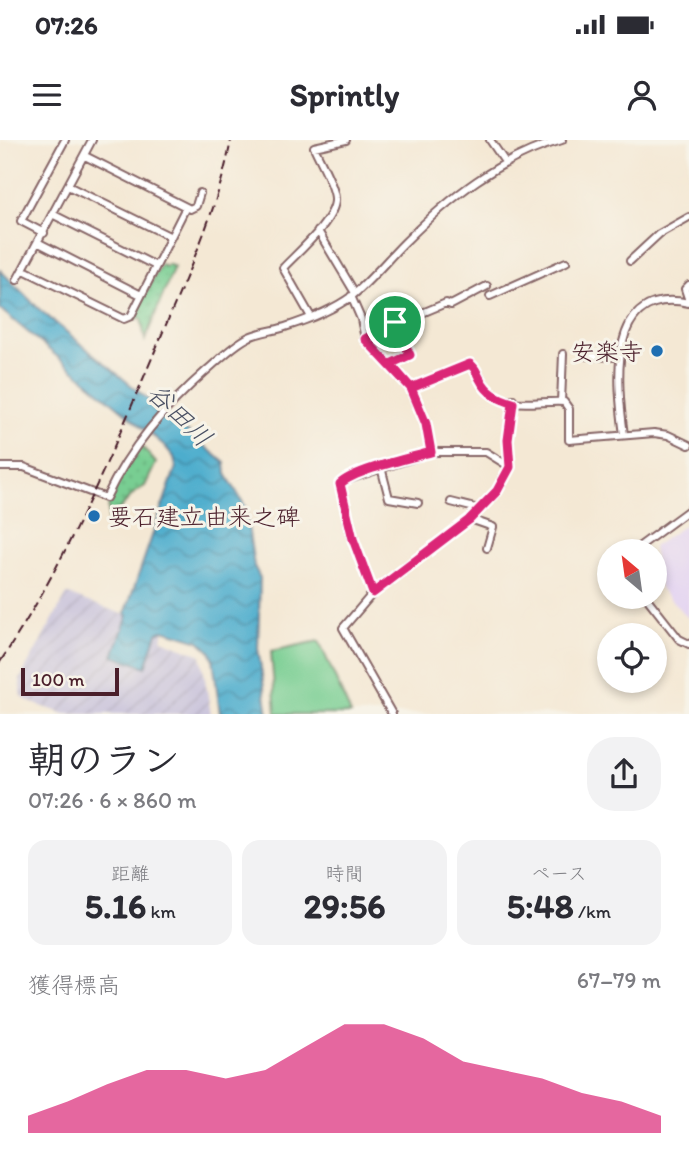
<!DOCTYPE html>
<html lang="ja">
<head>
<meta charset="utf-8">
<style>
  :root { --surface:#fff; --page:#f2f2f3; --text:#2b2b33; --muted:#7c7c81; --accent:#db2777 }
  body { margin:0; font-family:Itim,"Klee One",sans-serif; background:var(--page); color:var(--text); height:100vh; display:flex; flex-direction:column; font-size:26px; white-space:nowrap }
  * { box-sizing:border-box; margin:0 }
  p { font-size:23px; color:var(--muted) }
  .icon { flex:none; width:38px; height:38px; fill:none; stroke:currentColor; stroke-width:2; stroke-linecap:round; stroke-linejoin:round }
  .map { position:relative; height:574px; overflow:hidden }
  .drawer { display:flex; flex-direction:column; background:var(--surface); flex:1 }
  .drawer>* { flex:none }
  .needle { width:46px; rotate:331deg }
  .tools { position:absolute; left:597px; top:399px; display:grid; gap:14px }
  .tools a { display:grid; place-items:center; width:70px; height:70px; border-radius:50%; background:var(--surface); box-shadow:0 4px 10px #0003; font-size:35px }
  .scale { position:absolute; left:21px; bottom:18px; width:98px; box-sizing:border-box; padding-left:7px; border:4px solid #4a1f2b; border-top:0; font-size:19px; line-height:24px; white-space:nowrap; color:#4a1f2b; -webkit-text-stroke:5px #f7f3e8; paint-order:stroke }
  .pin { position:absolute; display:grid; place-items:center; width:60px; height:60px; color:#fff; margin:-30px; border:4px solid #fff; border-radius:50%; box-shadow:0 2px 7px #0007 }
  .round { display:grid; place-items:center; flex:none; width:74px; height:74px; border-radius:28px; background:var(--page) }
  .overview { display:flex; align-items:center; justify-content:space-between; height:119px; padding:0 28px }
  h1 { font-size:38px; font-weight:700; line-height:52px }
  .stats { display:grid; grid-template-columns:repeat(3,1fr); gap:10px; height:119px; padding:7px 28px }
  .stats div { display:grid; align-content:center; border-radius:18px; background:var(--page); text-align:center }
  .stats b { font-size:35px; font-weight:700 }
  .stats small { font-size:19px; font-weight:400 }
  .stats p { font-size:19px }
  .chart { height:196px; padding:14px 28px }
  .chart p { display:flex; justify-content:space-between }
  .chart svg { width:100%; height:126px; margin-top:7px; fill:var(--accent); opacity:.7 }
  .status { display:flex; justify-content:space-between; align-items:center; height:49px; padding:0 35px; background:var(--surface); direction:ltr }
  .status svg { height:19px; fill:currentColor }
  header { display:flex; justify-content:space-between; align-items:center; height:91px; padding:0 28px; background:var(--surface); font-size:32px; font-weight:700 }
  .map>svg:first-child { display:block }
  .built { fill:#e3d3f2 }
  .industrial { fill:url(#industrial-furrows) }
  .park { fill:url(#park-dots); stroke:#61765e; stroke-width:2 }
  .pitch { fill:#78ce92; stroke:#61765e; stroke-width:2 }
  .water { fill:url(#water-waves); stroke:#4c667c; stroke-width:2 }
  .lines { fill:none; stroke-linecap:round; stroke-linejoin:round }
  .street-casing { stroke:#866566; stroke-width:10 }
  .street { stroke:#fff; stroke-width:6 }
  .rail { stroke:#4a1f2b; stroke-width:2; stroke-dasharray:10 5; stroke-linecap:butt }
  .route-casing { stroke:#fff; stroke-width:14 }
  .route { stroke:#db2777; stroke-width:9 }
  .poi-dot { fill:#1f6fb2; stroke:#f7f3e8; stroke-width:2.5 }
  .labels { text-anchor:middle; dominant-baseline:central; stroke-width:6; stroke-linejoin:round; paint-order:stroke }
  .poi-label { font-size:24px; fill:#4a1f2b; stroke:#f7f3e8; text-anchor:end }
  .water-label { font-size:26px; font-style:italic; fill:#4b5164; stroke:#f7f3e8 }
</style>
</head>
<body>
<div class="status"><b>07:26</b><svg viewBox="0 0 49 12"><path d="M0 12V9h3v3zM5 12V6h3v6zM10 12V3h3v9zM15 12V0h3v12zM26 1h20v11H26zM47 4h2v5h-2z"/></svg></div>
<header><svg class="icon" aria-label="menu" viewBox="0 0 24 24"><path d="M4 6h16M4 12h16M4 18h16"/></svg>Sprintly<svg class="icon" aria-label="person" viewBox="0 0 24 24"><circle cx="12" cy="8" r="4"/><path d="M4 21q1-7 8-7t8 7"/></svg></header>
<div class="map">
<svg width="689" height="574" viewBox="0 0 689 574">
  <defs>
    <pattern id="industrial-furrows" width="10" height="10" patternUnits="userSpaceOnUse" patternTransform="scale(1.75)"><rect width="10" height="10" fill="#c6c0da"/><path d="M-1 1l2-2M0 10L10 0M9 11l2-2" fill="none" stroke="#aca5bb"/></pattern>
    <pattern id="park-dots" width="8" height="8" patternUnits="userSpaceOnUse" patternTransform="scale(1.75)"><rect width="8" height="8" fill="#78ce92"/><path d="M2 2h.1M6 6h.1" fill="none" stroke="#69b07e" stroke-width="1.8" stroke-linecap="round"/></pattern>
    <pattern id="water-waves" width="16" height="10" patternUnits="userSpaceOnUse" patternTransform="scale(1.75)"><rect width="16" height="10" fill="#4eadcd"/><path d="M0 5q4-4 8 0t8 0" fill="none" stroke="#438ca7"/></pattern>
  </defs>
  <rect width="100%" height="100%" fill="#f7f3e8"/>
  <filter id="ink" filterUnits="userSpaceOnUse"><feTurbulence type="fractalNoise" baseFrequency=".0143" numOctaves="2"/><feDisplacementMap in="SourceGraphic" scale="14" xChannelSelector="R" yChannelSelector="G"/><feConvolveMatrix kernelMatrix="1 2 1 2 8 2 1 2 1" color-interpolation-filters="sRGB"/></filter>
  <filter id="wash" filterUnits="userSpaceOnUse"><feTurbulence type="fractalNoise" baseFrequency=".00686" numOctaves="4" result="noise"/><feDisplacementMap in="SourceGraphic" scale="28" xChannelSelector="R" yChannelSelector="G"/><feGaussianBlur stdDeviation="1.57" result="paint"/><feColorMatrix in="noise" values="0 0 0 0 0 0 0 0 0 0 0 0 0 0 0 0 0 1.4 0 .05"/><feComposite in="paint" operator="in"/></filter>
  <g filter="url(#wash)">
    <rect width="100%" height="100%" fill="#f4e8d4"/>
    <path class="built" d="M 689,382 L 689,479 L 660,448 L 653,407 Z"/>
    <path class="industrial" d="M 67,454 L 164,489 L 162,500 L 201,515 L 211,574 L 65,574 L 29,562 L 21,555 L 20,539 Z"/>
    <path class="park" d="M 161,124 L 165,127 L 168,124 L 174,127 L 145,200 L 141,178 L 132,180 Z
      M 140,304 L 156,323 L 145,346 L 135,352 L 108,381 L 109,358 Z"/>
    <path class="pitch" d="M 319,501 L 351,574 L 276,574 L 271,511 Z"/>
    <path class="water" d="M 0,130 L 40,170 L 225,323 L 226,334 L 245,366 L 254,426 L 260,438 L 258,509 L 268,574 L 220,574 L 213,518 L 210,511 L 199,501 L 164,490 L 157,493 L 146,527 L 113,516 L 128,475 L 125,474 L 176,327 L 174,317 L 165,306 L 0,169 Z"/>
  </g>
  <g filter="url(#ink)">
    <g class="lines">
      <g class="street-casing">
        <path id="street" d="M 490,0 L 505,22
          M 85,16 L 190,69 L 196,66 L 200,53
          M 68,46 L 171,97
          M 54,75 L 156,126
          M 318,91 L 355,153
          M 44,93 L 21,81 L 65,0
          M 39,103 L 141,155
          M 630,121 L 659,94 L 689,77
          M 24,130 L 124,179 L 131,176 L 186,67
          M 17,140 L 92,0
          M 689,145 L 685,149 L 689,161
          M 351,156 L 361,179 L 365,199 L 411,248 L 426,284 L 431,312
          M 490,156 L 566,122
          M 415,176 L 446,163 L 451,165 L 487,146
          M 311,177 L 283,128 C 297,113 337,79 335,58 C 334,44 320,21 314,7 L 346,0
          M 365,199 L 395,182 L 410,215 L 390,224
          M 587,216 L 619,217
          M 411,248 L 470,224 C 479,230 481,243 489,251 C 506,270 541,260 564,262 L 569,269 L 569,300 L 654,293 L 668,295 L 689,305
          M 561,262 L 563,214
          M 624,295 C 617,243 606,145 689,163
          M 0,327 L 24,327 L 106,358 C 130,307 165,267 207,230 C 220,219 233,205 249,197 C 260,192 273,191 285,187 C 307,180 333,170 352,156 C 370,141 387,120 404,103 C 449,58 500,17 562,0
          M 381,327 L 389,358 L 418,363
          M 451,362 L 479,369
          M 470,379 L 493,387 L 487,408
          M 638,411 L 640,406 L 689,370
          M 373,453 L 353,399 L 340,344 L 343,341 L 431,312 L 486,312 L 510,327
          M 646,457 L 679,499 L 689,504
          M 392,574 L 343,488 L 373,453 L 469,380 L 497,351 L 510,327 L 508,300 L 513,259"/>
      </g>
      <use href="#street" class="street"/>
      <path class="rail" d="M 0,522 C 67,422 113,310 160,199 C 187,134 218,70 231,0"/>
    </g>
  </g>
  <g class="lines" filter="url(#ink)">
    <g class="route-casing">
      <path id="route" d="M 395,182 L 410,215 L 390,224 L 411,248 L 426,284 L 431,312 C 410,318 354,330 340,344 L 353,399 L 373,453 L 469,380 L 497,351 L 510,327 L 508,300 L 513,263 C 498,259 487,253 480,239 C 476,232 476,228 470,224 L 411,248 L 365,199 L 395,182"/>
    </g>
    <use href="#route" class="route"/>
  </g>
  <g class="poi-dot">
    <circle cx="657" cy="211" r="7"/>
    <circle cx="94" cy="376" r="7"/>
  </g>
  <g class="labels">
    <g class="poi-label">
      <text x="643" y="211">安楽寺</text>
      <text x="108" y="376" text-anchor="start">要石建立由来之碑</text>
    </g>
    <g class="water-label">
      <text transform="translate(180 275) rotate(44)">谷田川</text>
    </g>
  </g>
</svg>
<div class="tools">
<a><svg class="needle" viewBox="-14 -14 28 28"><path d="M0-13l5 13h-10z" fill="#e53935"/><path d="M0 13l5-13h-10z" fill="#7c7c81"/></svg></a>
<a><svg class="icon" aria-label="locate" viewBox="0 0 24 24"><circle cx="12" cy="12" r="6"/><path d="M12 2v4M12 18v4M2 12h4M18 12h4"/></svg></a>
</div>
<div class="scale">100 m</div>
<div class="pin" style="left:395px;top:182px;background:#1e9e55"><svg class="icon" aria-label="arrive" viewBox="0 0 24 24"><path d="M6 21V4h12l-3 4 3 4H6"/></svg></div>
</div>
<section class="drawer">
<div class="overview"><div><h1>朝のラン</h1><p>07:26 · 6 × 860 m</p></div><a class="round"><svg class="icon" aria-label="share" viewBox="0 0 24 24"><path d="M12 15V3M7 8l5-5 5 5M5 13v7h14v-7"/></svg></a></div>
<div class="stats">
<div><p>距離</p><b>5.16<small> km</small></b></div>
<div><p>時間</p><b>29:56</b></div>
<div><p>ペース</p><b>5:48<small> /km</small></b></div>
</div>
<div class="chart"><p><span>獲得標高</span>67–79 m</p>
<svg viewBox="0 0 160 44" preserveAspectRatio="none"><path d="M0 44V38L10 33L20 27L30 22L40 22L50 25L60 22L70 14L80 6L90 6L100 11L110 19L120 22L130 25L140 30L150 33L160 38V44z"/></svg>
</div>
</section>
</body>
</html>
